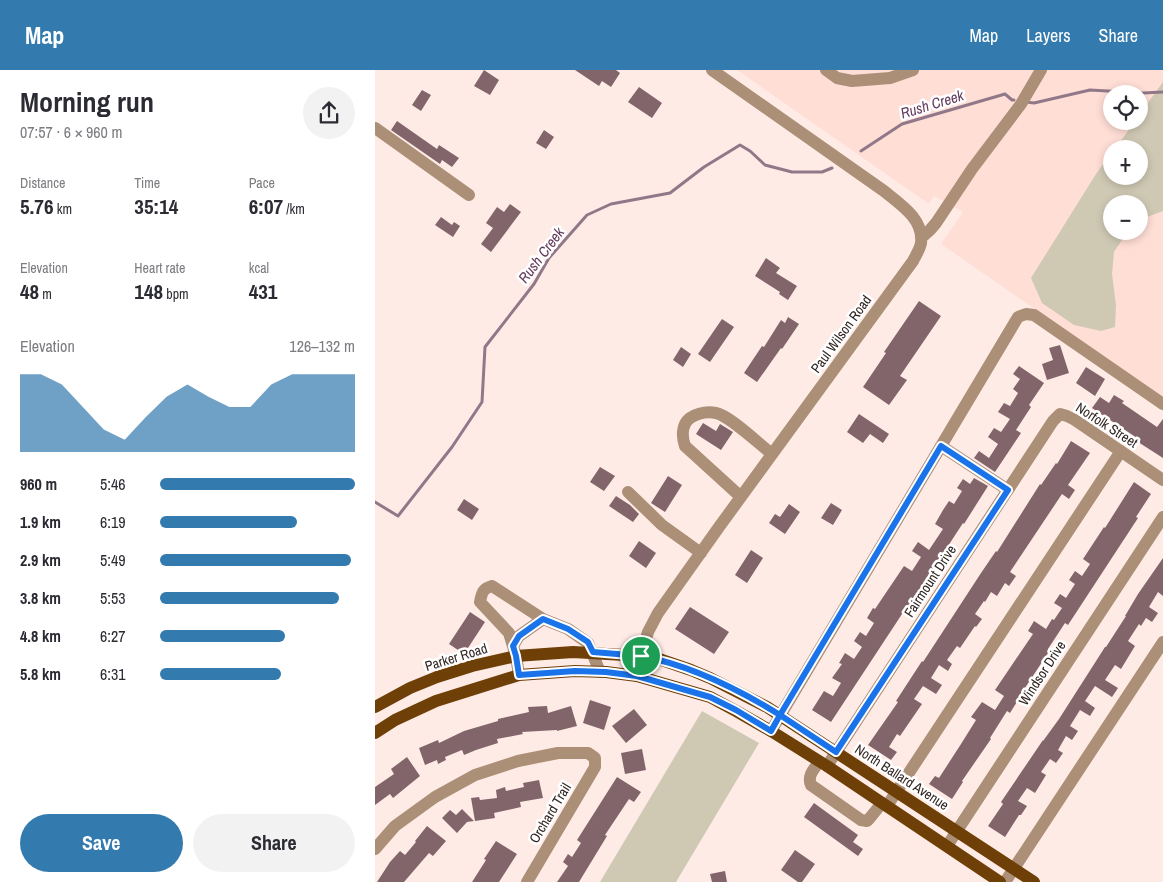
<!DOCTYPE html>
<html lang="en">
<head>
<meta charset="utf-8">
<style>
  :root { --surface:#fff; --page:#f2f2f3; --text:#2b2b33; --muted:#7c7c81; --accent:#337aae }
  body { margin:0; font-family:"Archivo Narrow",sans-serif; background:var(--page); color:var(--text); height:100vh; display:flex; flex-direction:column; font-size:19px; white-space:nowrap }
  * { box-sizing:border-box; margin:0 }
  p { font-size:16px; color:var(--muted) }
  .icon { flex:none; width:28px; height:28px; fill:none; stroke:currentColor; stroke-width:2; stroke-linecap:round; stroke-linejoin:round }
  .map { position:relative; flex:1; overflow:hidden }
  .panel { display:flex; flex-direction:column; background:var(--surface); width:375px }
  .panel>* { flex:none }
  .tools { position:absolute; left:728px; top:15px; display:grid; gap:10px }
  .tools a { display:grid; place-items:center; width:45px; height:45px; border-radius:50%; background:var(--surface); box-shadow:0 2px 8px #0003; font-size:25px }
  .pin { position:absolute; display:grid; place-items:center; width:42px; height:42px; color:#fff; margin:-21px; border:2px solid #fff; border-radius:50%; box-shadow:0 1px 5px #0007 }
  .round { display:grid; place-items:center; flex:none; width:52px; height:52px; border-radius:26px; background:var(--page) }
  .overview { display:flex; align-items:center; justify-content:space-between; height:85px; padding:0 20px }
  h1 { font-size:28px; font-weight:800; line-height:38px }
  .figures { display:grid; grid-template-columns:repeat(3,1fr); gap:8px; height:85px; padding:5px 20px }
  .figures div { display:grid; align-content:center }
  .figures b { font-size:21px; font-weight:800 }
  .figures small { font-size:14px; font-weight:400 }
  .figures p { font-size:14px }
  .chart { height:140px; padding:10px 20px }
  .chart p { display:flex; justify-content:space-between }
  .chart svg { width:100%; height:90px; margin-top:5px; fill:var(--accent); opacity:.7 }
  .primary-button { display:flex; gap:10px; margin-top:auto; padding:10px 20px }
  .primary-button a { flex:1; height:58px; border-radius:30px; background:var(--accent); color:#fff; font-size:20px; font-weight:800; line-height:58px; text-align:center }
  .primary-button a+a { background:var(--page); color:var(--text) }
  ul { padding:0 20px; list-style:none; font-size:16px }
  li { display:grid; grid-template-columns:80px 60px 1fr; align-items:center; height:38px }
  li i { height:12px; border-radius:6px; background:var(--accent) }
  header { display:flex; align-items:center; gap:30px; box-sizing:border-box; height:70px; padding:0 25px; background:var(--accent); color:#fff }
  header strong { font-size:24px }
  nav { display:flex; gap:28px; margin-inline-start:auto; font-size:18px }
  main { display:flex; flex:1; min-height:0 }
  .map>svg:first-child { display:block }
  .built { fill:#ffded6; fill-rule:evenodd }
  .green { fill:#cfc9b4 }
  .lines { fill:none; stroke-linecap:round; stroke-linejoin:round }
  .stream { stroke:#917888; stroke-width:3 }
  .building { fill:#82656b }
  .minor { stroke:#ab8f77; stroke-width:12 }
  .major { stroke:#6e4007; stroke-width:12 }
  .route-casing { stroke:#fff; stroke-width:10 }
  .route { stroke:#1a73e8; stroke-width:6 }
  .labels { text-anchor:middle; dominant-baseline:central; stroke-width:5; stroke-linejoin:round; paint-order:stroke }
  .street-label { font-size:14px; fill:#302522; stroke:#fff }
  .water-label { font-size:15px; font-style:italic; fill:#633a5c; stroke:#fff }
</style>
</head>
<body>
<header>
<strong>Map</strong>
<nav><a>Map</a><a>Layers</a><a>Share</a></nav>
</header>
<main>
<section class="panel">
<div class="overview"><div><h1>Morning run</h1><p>07:57 · 6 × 960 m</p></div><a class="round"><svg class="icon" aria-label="share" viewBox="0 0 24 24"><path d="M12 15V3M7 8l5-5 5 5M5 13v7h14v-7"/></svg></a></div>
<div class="figures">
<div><p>Distance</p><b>5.76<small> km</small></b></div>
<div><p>Time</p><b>35:14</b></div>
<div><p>Pace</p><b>6:07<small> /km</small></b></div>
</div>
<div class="figures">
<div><p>Elevation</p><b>48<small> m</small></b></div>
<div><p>Heart rate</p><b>148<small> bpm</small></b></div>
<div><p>kcal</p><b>431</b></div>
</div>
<div class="chart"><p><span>Elevation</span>126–132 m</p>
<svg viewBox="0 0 160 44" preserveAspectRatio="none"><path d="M0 44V6L10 6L20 11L30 22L40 33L50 38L60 27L70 17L80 11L90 17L100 22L110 22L120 11L130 6L140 6L150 6L160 6V44z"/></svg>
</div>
<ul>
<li><b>960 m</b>5:46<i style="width:100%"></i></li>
<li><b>1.9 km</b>6:19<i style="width:70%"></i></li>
<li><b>2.9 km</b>5:49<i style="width:98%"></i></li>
<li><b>3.8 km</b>5:53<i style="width:92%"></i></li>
<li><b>4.8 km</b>6:27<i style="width:64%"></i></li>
<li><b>5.8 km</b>6:31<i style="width:62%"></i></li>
</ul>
<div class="primary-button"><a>Save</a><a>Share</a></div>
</section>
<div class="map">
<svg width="788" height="812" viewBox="0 0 788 812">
  <rect width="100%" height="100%" fill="#ffebe6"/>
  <path class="built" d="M 362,0 L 788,0 L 788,328 L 566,174 L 588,142 L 559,126 L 554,134 ZM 736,24 L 764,24 L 764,51 L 736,51 ZM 736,79 L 764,79 L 764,106 L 736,106 ZM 736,134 L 764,134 L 764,161 L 736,161 Z"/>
  <path class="green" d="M 788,12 L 788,141 L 764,150 L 764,134 L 736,134 L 736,161 L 753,161 L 739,182 L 737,204 L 741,235 L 740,257 L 726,261 L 699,255 L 667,233 L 656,208 L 721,104 L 736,83 L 736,106 L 764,106 L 764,79 L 740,79 L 760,51 L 764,51 L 764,45 Z
    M 327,641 L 384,673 L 301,812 L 225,812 Z"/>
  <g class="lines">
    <path class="stream" d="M 651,32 L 659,33 L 715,20 L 768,23 L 788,22
      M 486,81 L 527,54 L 630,24 L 637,30 L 639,30
      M 0,432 L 23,446 L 77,377 L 107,332 L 110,277 L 159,214 L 174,188 L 212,145 L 236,134 L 295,123 L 329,97 L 365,75 L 375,81 L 390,95 L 417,102 L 447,102 L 457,98"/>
  </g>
  <path class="building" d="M 109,0 L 124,10 L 115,25 L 99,16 Z
    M 200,0 L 241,0 L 245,3 L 236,17 L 227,11 L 224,16 Z
    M 264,17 L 287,33 L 277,48 L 253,32 Z
    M 47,20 L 56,25 L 46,41 L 37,35 Z
    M 22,51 L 62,79 L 64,75 L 84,88 L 77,97 L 67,90 L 65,94 L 16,60 Z
    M 169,60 L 179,67 L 171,79 L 161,73 Z
    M 135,134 L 146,142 L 116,182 L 106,174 L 118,158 L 111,153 L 122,137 L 129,142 Z
    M 66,147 L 77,155 L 79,152 L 85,156 L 78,167 L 60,155 Z
    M 391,188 L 405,198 L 401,203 L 422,216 L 413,230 L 404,224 L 405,222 L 380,206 Z
    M 544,231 L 566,246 L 525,306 L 532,310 L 514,335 L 488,317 L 511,283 L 509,282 Z
    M 413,247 L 424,254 L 407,279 L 406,278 L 382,312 L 369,303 L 387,276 L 389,277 L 406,250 L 410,253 Z
    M 347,249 L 359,257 L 335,292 L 323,284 Z
    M 685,275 L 694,303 L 672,310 L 667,294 L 678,290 L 674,278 Z
    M 306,277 L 316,284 L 308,297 L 298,290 Z
    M 644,296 L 669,313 L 654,335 L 656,337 L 641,360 L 646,363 L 620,402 L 599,388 L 604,381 L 614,388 L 623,374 L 613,367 L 619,358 L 626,362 L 635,349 L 623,342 L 629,333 L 635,336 L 643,323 L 638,319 L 645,309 L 638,304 Z
    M 711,297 L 730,309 L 720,326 L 701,313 Z
    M 739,325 L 749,331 L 747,333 L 782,357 L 788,349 L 788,388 L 763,372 L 765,370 L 717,338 L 725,327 L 734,333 Z
    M 484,344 L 514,364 L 508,373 L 495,364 L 488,373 L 472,362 Z
    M 328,353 L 341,361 L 345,354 L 358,362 L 346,380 L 321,364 Z
    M 696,371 L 715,383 L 693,415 L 700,420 L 694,429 L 687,424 L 635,502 L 641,506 L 634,516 L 630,513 L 622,526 L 616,522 L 610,532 L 609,531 L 600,544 L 607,549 L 601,557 L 600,556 L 585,578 L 582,576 L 572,590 L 577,594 L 573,601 L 564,595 L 556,608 L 567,615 L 561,624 L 548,616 L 539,629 L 547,634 L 525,666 L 522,664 L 514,677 L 522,682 L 516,690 L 493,675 L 523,632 L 521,631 L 547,591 L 548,592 L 606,503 L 621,481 L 622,482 L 665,414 L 666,415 L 681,393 L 682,394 Z
    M 225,397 L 240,406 L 229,421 L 215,412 Z
    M 293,406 L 307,415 L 290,442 L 276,433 Z
    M 599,408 L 613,416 L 589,454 L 588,453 L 560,496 L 530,542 L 529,541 L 456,652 L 437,640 L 449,621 L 458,626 L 466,613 L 457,608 L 467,594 L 464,593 L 470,583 L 479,589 L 487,577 L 479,571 L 485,562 L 491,566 L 499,553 L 492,548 L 498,538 L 500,539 L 529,496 L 537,501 L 546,487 L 537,481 L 543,472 L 554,480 L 568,459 L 560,454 L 568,440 L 574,431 L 579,434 L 587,421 L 582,418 L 588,409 L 595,414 Z
    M 759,412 L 776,424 L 761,447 L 763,448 L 693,555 L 690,553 L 673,579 L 675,580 L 646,624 L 647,624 L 635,643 L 632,641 L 615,668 L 616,669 L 587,711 L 588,712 L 577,729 L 554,714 L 560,706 L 564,708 L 586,674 L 601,650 L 596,647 L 607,632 L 620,640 L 629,626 L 620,620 L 658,564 L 653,561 L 659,551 L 671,559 L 677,549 L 679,550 L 687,538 L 679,533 L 685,524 L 691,528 L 700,514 L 694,510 L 700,501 L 707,506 L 715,494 L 708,489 L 729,457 L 730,458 Z
    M 241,426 L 255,435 L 264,444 L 258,452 L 234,436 Z
    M 89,429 L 104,439 L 97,450 L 82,440 Z
    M 456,433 L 467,440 L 458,455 L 446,448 Z
    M 414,434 L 425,442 L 410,464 L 394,453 L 400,444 L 405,447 Z
    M 264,471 L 281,483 L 271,498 L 254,486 Z
    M 376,480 L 388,488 L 372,513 L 360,505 Z
    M 788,488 L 788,526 L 783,522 L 774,537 L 783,543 L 777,552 L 771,548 L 766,556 L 764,554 L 753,571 L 760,576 L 746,599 L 740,595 L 730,610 L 743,618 L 737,627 L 720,616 L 710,631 L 720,638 L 715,646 L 705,640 L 695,656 L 703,661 L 697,670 L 691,666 L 683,680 L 688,683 L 681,693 L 675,689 L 666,702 L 671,705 L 660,723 L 652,718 L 643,731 L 652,736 L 646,745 L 644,745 L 630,767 L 613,756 L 628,734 L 626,732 L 668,670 L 668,671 L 684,649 L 730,577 L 731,577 L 751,546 L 750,546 L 763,524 Z
    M 315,537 L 354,562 L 339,584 L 300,559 Z
    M 95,542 L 110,552 L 89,584 L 74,574 Z
    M 215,630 L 236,637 L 229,660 L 208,653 Z
    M 172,636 L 173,643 L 196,636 L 202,656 L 182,661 L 182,660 L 147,662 L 148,664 L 122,669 L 123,673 L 101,680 L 89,685 L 87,680 L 70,687 L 71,690 L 63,694 L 62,690 L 50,695 L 44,678 L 63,670 L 64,673 L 89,661 L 123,651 L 123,649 L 154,642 L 153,637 Z
    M 259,639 L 272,655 L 251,673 L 237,656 Z
    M 267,679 L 271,700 L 250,704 L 246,683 Z
    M 32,687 L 45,706 L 18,728 L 15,724 L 0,735 L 0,717 L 19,704 L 16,699 Z
    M 242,707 L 266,722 L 259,732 L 254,729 L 230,765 L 232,766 L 204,812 L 182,812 L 193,796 L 188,792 L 193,784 L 197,787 L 206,773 L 202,770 Z
    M 164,710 L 168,728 L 145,732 L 146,737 L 119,743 L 120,748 L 100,751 L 96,728 L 104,727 L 105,730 L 122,728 L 121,720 L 130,717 L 131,721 L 149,717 L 148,713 Z
    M 439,733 L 483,765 L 478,772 L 488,779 L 483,786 L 429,747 Z
    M 87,739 L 99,751 L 92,752 L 82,763 L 67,748 L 75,740 L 81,745 Z
    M 52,756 L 71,771 L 58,786 L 54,783 L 29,812 L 2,812 L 15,792 L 25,781 L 30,785 L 41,772 L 40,771 Z
    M 121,771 L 142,784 L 124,812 L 97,812 L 111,790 L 109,789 Z
    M 420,780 L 440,794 L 427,812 L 423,812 L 406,800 Z
    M 350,801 L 352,812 L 337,812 L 335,804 Z"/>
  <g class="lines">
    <path class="minor" d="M 451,0 L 462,8 L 477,11 L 515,8 L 538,0
      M 0,58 L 94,125
      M 546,168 L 555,160 L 561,153 L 597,99 L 646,34 L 666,0
      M 566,376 L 633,420
      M 253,422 L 287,455 L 326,483
      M 366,427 L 310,376 C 307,367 306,355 315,348 C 323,343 331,341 341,343 C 355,346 384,374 397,384
      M 138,576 L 144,566 L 168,549
      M 144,605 L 141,586 L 134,563 L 105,532 C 107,523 107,519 117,516 L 168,549 L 193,559 L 213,573 L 225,602
      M 262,606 L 266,586 L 273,562 L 283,543 L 344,457 L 538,191 C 541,185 545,179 546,173 C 549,149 525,134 509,121 L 337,0
      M 396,661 L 643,247 L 651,244 L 659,245 L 788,334
      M 444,692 C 439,699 432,706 436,715 L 486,750 L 492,751 L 494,749 L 507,733
      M 452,696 L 678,351 L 685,344 L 692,346 L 700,350 L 788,410
      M 512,736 L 746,381
      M 572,776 L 788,447
      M 0,779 L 20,756 L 60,727 L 100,705 L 143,691 L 183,683 L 213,683 L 220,688 L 220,697 L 152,812
      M 630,812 L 788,572"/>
    <path class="major" d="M 0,637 L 35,618 L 62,607 L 97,596 L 141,586 L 198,582 L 266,586 L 281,588 L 316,600 L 335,608 L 392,637 L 659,812
      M 0,663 L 20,650 L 61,631 L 144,605 L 200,601 L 231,602 L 262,606 L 335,627 L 361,641 L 396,661 L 452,696 L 625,812"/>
  </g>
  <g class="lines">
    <g class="route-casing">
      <path id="route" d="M 266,586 L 218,582 L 213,572 L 193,559 L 168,549 L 144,566 L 138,576 L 141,586 L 144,605 L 200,601 L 231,602 L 262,606 L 335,627 L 361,640 L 396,661 L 405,645 L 461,682 L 633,420 L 566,376 L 405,645 C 363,619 315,595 266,586"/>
    </g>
    <use href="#route" class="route"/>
  </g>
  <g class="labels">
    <g class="street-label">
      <text transform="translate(466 264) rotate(-54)">Paul Wilson Road</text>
      <text transform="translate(732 355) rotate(33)">Norfolk Street</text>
      <text transform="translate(555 511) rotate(-57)">Fairmount Drive</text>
      <text transform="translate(81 587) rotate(-17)">Parker Road</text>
      <text transform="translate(667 603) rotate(-57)">Windsor Drive</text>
      <text transform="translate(527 707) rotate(33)">North Ballard Avenue</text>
      <text transform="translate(175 743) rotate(-59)">Orchard Trail</text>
    </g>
    <g class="water-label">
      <text transform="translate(557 34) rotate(-17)">Rush Creek</text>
      <text transform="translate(166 185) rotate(-53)">Rush Creek</text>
    </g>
  </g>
</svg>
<div class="tools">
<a><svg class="icon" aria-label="locate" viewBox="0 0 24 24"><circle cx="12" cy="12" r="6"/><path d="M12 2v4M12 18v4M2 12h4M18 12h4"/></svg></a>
<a>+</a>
<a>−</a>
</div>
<div class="pin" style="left:266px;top:586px;background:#1e9e55"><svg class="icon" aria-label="arrive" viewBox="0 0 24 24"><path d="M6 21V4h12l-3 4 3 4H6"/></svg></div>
</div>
</main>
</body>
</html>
